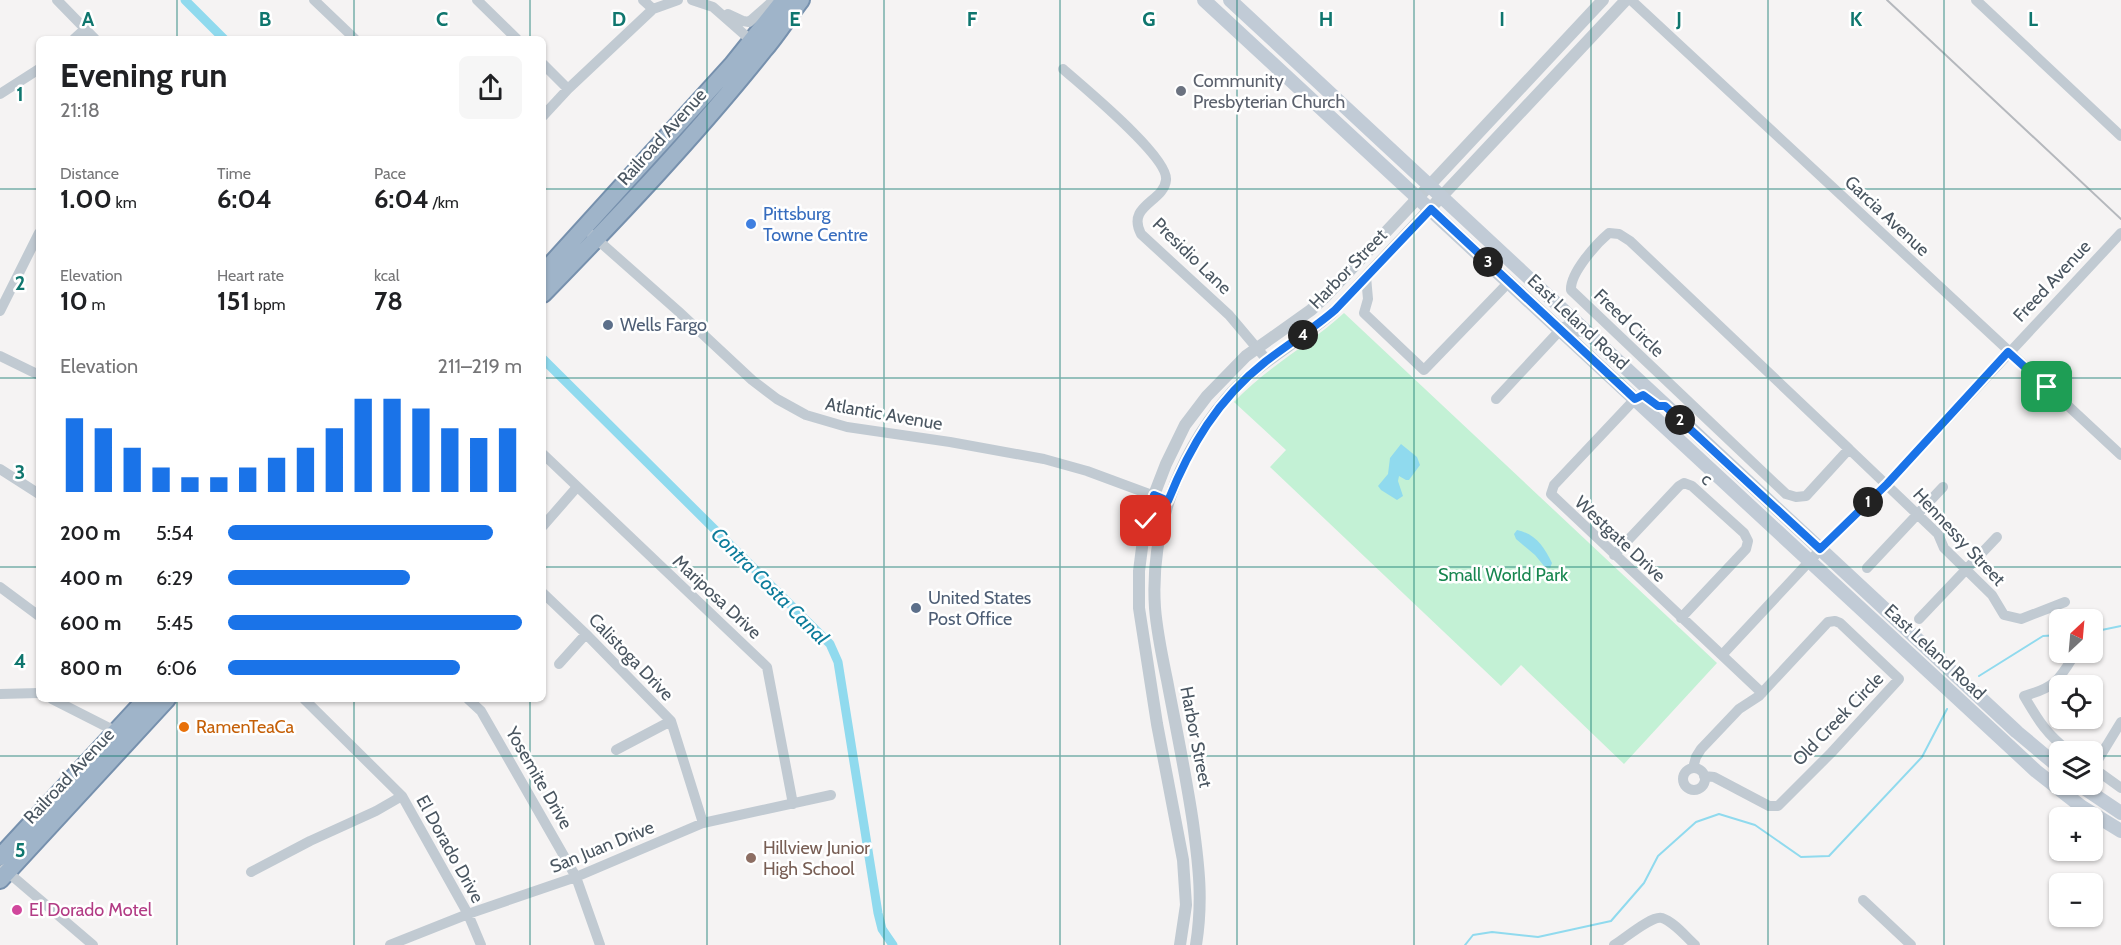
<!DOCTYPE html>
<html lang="en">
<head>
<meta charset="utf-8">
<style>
  :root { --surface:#fff; --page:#f6f6f6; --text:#202124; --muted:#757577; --accent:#1a73e8 }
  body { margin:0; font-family:Cabin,sans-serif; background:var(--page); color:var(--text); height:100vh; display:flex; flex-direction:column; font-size:22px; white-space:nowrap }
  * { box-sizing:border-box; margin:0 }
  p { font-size:20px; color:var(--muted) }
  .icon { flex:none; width:33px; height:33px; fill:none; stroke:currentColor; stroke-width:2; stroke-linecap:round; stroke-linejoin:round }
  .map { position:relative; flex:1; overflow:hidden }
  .side { position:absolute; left:36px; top:36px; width:510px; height:666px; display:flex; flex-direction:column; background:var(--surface); border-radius:9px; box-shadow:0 2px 4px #0004 }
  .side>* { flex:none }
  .needle { width:39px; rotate:26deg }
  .fabs { position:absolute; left:2049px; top:609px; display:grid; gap:12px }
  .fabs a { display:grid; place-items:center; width:54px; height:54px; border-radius:9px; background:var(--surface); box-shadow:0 2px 4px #0004; font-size:30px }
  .pin { position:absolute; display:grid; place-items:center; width:51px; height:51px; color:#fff; margin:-26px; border-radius:12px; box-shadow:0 3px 9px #0006 }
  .km { position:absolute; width:30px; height:30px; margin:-15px; border-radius:50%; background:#222; color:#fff; font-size:16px; line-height:30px; text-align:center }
  .round { display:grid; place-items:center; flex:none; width:63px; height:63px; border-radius:9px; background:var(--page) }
  .overview { display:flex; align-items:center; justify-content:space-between; height:102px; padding:0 24px }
  h1 { font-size:33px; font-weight:700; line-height:45px }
  .stats { display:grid; grid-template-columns:repeat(3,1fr); gap:9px; height:102px; padding:6px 24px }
  .stats div { display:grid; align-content:center }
  .stats b { font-size:26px; font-weight:700 }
  .stats small { font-size:16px; font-weight:400 }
  .stats p { font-size:16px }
  .chart { height:168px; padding:12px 24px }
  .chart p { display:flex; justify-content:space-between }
  .chart svg { width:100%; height:108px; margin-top:6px; stroke:var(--accent); stroke-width:6 }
  ul { padding:0 24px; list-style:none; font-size:20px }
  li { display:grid; grid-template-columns:96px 72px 1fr; align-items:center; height:45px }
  li i { height:15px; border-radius:8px; background:var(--accent) }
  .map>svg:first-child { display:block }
  .green { fill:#c3f1d5 }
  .water { fill:#90daee }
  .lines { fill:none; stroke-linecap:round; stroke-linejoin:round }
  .stream { stroke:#90daee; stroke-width:2 }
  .canal { stroke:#90daee; stroke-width:9 }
  .trunk-casing { stroke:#7690ad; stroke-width:20 }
  .minor { stroke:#c1cad2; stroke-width:10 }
  .tertiary { stroke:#c1cad2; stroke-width:12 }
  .secondary { stroke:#c1cbd6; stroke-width:14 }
  .trunk { stroke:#9fb4c9; stroke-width:16 }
  .rail { stroke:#b5b8bd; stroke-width:2 }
  .route-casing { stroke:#fff; stroke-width:12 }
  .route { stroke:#1a73e8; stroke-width:8 }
  .grid { fill:none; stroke:#0f766e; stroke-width:1.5; stroke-opacity:0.55 }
  .worship-dot { fill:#6b7280; stroke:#fff; stroke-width:2 }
  .shop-dot { fill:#3f7fe0; stroke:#fff; stroke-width:2 }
  .service-dot { fill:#5c6f8a; stroke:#fff; stroke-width:2 }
  .food-dot { fill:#e8710a; stroke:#fff; stroke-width:2 }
  .education-dot { fill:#8d6e63; stroke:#fff; stroke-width:2 }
  .hotel-dot { fill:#d1479c; stroke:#fff; stroke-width:2 }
  .labels { text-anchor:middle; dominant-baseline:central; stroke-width:5; stroke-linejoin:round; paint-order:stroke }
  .worship-label { font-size:18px; fill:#5b616d; stroke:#fff; text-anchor:start }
  .street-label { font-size:18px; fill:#4a5661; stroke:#fff }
  .shop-label { font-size:18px; fill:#366cbe; stroke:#fff; text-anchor:start }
  .service-label { font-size:18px; fill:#4e5e75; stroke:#fff; text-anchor:start }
  .park-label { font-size:18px; fill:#17864f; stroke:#fff }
  .food-label { font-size:18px; fill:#c56008; stroke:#fff; text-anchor:start }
  .education-label { font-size:18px; fill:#785e54; stroke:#fff; text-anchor:start }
  .hotel-label { font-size:18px; fill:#b23c85; stroke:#fff; text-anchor:start }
  .water-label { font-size:20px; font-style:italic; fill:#0c7c9b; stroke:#fff }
  .grid-label { font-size:20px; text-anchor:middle; font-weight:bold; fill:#0f766e; stroke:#fff; stroke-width:5; stroke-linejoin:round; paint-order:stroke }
</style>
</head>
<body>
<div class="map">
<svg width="2121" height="945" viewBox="0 0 2121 945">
  <rect width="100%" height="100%" fill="#f5f3f3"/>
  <path class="green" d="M 1344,313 L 1717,663 L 1624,764 L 1521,665 L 1501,686 L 1270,467 L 1286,450 L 1234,402 C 1267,367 1309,345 1344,313 Z"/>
  <path class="water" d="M 1401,444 L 1417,457 L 1420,465 L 1409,480 L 1406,480 L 1399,476 L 1398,481 L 1403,496 L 1397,500 L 1381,490 L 1378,486 L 1388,474 L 1390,458 Z
    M 1517,530 C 1536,534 1544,547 1552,563 L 1550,568 L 1544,566 L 1535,555 L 1516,539 L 1514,534 Z"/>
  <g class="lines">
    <path class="stream" d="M 2092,632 L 2121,626
      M 1979,676 L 2043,636 L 2060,635
      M 1465,945 L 1473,935 L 1492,932 L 1538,937 L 1611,921 L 1644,883 L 1658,856 L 1696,822 L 1719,814 L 1755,825 L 1801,857 L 1829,856 L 1922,757 L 1947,709"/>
    <path class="canal" d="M 185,0 L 224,39
      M 543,359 L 830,644 L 838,662 L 878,913 L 882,929 L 893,945"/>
    <g class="trunk-casing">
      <path id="trunk" d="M 543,273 L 732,65 L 784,0
        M 543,294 C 619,216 695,136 763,51 C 777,35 788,17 801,0
        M 0,857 L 146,699
        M 0,880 L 167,699"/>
    </g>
    <path class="minor" d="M 57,0 L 95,39
      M 314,0 L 355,39
      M 477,0 L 517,39
      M 643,0 L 653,9 L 678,0
      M 692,0 L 713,7 L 754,43
      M 1631,0 L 2121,455
      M 1976,0 L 2121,136
      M 728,14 L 743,21 L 749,22 L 774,0
      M 74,39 L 85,29
      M 543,64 L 568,89
      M 1063,69 C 1082,86 1169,157 1166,180 C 1164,202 1126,205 1141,234 L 1229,315 L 1267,360
      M 0,94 L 39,69
      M 543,116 L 568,89 L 653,9
      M 1609,233 L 1619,234 L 1630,241 L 1849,449 L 1806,496 L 1796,497 L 1786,494 L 1571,290 C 1570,273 1596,244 1609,233 Z
      M 592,235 L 678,311 L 752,380 L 777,399 L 806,415 L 847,427 L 950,442 L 1044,459 L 1087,471 L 1168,501
      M 0,311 L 39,233
      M 1364,313 L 1424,370 L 1509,282
      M 1364,313 L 1368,299 L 1366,277
      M 0,356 L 39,375
      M 1496,399 L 1563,327 L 1568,326 L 1575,332 L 1586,331
      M 1656,405 L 1645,396 L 1637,397 L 1554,485 L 1551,494 L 1762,693
      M 1849,449 L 1938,534 L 1944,548 L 1992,595 L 2004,615 L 2021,619 L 2065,602
      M 543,454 L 767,667 L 793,804
      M 0,469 L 39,494
      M 543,526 L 577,487
      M 1614,555 L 1679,486 L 1684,483 L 1692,486 L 1744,533 L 1748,541 L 1746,549 L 1681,618
      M 1867,568 L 1943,487
      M 0,587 L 39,616
      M 543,593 L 586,634 L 671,721 L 703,823
      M 1919,619 L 1997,537
      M 1722,655 L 1820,550 L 1887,484 L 2121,233
      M 559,664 L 586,634
      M 0,694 L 39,693
      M 52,699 L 119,733
      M 304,699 L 402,796 L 468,914 L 481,945
      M 468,699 L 481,711 L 576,877 L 600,945
      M 616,750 L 671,721
      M 2070,752 C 2047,735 2038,720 2024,696 C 2053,688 2058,682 2073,657
      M 2092,767 L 2121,788
      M 1693,768 L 1696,757 L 1701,749 L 1739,709 L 1759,696 L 1828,622 L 1835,621 L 1840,623 L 1899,679 L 1831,753 L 1778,806 L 1769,806 L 1714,777 L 1704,776
      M 2093,768 L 2121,722
      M1683 779a11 11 0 1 1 22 0a11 11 0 1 1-22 0Z
      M 4,869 L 93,945
      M 251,872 L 310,841 L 376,811 L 402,796
      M 1863,900 L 1911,945
      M 390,945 L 468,914 L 576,877 L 703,823 L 831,795
      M 1614,945 C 1624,939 1652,915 1662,918 C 1674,922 1685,936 1695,945"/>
    <path class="tertiary" d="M 1180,945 L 1186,905 L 1183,860 L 1157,724 L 1139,608 L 1139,571 L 1144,532 L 1154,495 L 1166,464 L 1185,425 L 1207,396 L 1246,356 L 1311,310 L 1327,295 L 1603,0
      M 1196,945 C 1203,901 1199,867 1193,823 C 1186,775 1176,728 1167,680 C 1162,656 1157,633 1155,608 C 1150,532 1177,457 1226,399 C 1257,362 1300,342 1335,310 L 1626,0"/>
    <path class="secondary" d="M 1204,0 L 2036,771 L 2082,807 L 2121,831
      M 1230,0 L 2017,732 L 2060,768
      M 2078,784 L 2121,813"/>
    <use href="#trunk" class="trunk"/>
    <path class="rail" d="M 1887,0 L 2121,219"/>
  </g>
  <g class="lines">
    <g class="route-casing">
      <path id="route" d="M 1146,521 L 1154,495 L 1168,501 C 1190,446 1218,399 1265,362 C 1288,344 1313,329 1335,310 L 1431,209 L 1635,399 L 1643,395 L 1658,406 L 1665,406 L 1820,549 L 1887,484 L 2008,352 L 2047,387"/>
    </g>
    <use href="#route" class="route"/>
  </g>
  <path class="grid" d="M 177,0 L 177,39M 354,0 L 354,39M 530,0 L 530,39M 707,0 L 707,945M 884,0 L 884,945M 1060,0 L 1060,945M 1237,0 L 1237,945M 1414,0 L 1414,945M 1591,0 L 1591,945M 1768,0 L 1768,945M 1944,0 L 1944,945M 0,189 L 39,189M 543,189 L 2121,189M 0,378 L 39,378M 543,378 L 2121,378M 0,567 L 39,567M 543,567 L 2121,567M 177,699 L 177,945M 354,699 L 354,945M 530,699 L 530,945M 0,756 L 2060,756M 2092,756 L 2121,756"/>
  <circle class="worship-dot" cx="1181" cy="91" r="6"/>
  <circle class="shop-dot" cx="751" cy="224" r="6"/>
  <g class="service-dot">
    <circle cx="608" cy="325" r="6"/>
    <circle cx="916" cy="608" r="6"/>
  </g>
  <circle class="food-dot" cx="184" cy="727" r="6"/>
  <circle class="education-dot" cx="751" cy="858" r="6"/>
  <circle class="hotel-dot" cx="17" cy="910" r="6"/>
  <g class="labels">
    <g class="worship-label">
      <text x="1193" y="81">Community<tspan x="1193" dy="21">Presbyterian Church</tspan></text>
    </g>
    <g class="street-label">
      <text transform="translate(662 137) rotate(-48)">Railroad Avenue</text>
      <text transform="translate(1887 216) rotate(43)">Garcia Avenue</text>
      <text transform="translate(1192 256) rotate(44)">Presidio Lane</text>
      <text transform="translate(1348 269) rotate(-46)">Harbor Street</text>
      <text transform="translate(2052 281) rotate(-47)">Freed Avenue</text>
      <text transform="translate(1578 322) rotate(43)">East Leland Road</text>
      <text transform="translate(1629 323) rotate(44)">Freed Circle</text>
      <text transform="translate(884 414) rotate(10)">Atlantic Avenue</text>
      <text transform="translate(1707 479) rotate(39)">c</text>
      <text transform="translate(1959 537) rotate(47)">Hennessy Street</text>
      <text transform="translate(1620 539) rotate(43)">Westgate Drive</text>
      <text transform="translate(717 597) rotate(43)">Mariposa Drive</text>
      <text transform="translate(1935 652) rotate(43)">East Leland Road</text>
      <text transform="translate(631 657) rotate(46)">Calistoga Drive</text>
      <text transform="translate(1838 719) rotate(-46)">Old Creek Circle</text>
      <text transform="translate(1196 737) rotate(79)">Harbor Street</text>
      <text transform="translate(69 776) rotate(-47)">Railroad Avenue</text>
      <text transform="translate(539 778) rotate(60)">Yosemite Drive</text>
      <text transform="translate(602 847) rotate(-22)">San Juan Drive</text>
      <text transform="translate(450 849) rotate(61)">El Dorado Drive</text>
    </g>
    <g class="shop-label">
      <text x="763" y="214">Pittsburg<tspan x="763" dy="21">Towne Centre</tspan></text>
    </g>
    <g class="service-label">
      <text x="620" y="325">Wells Fargo</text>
      <text x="928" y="598">United States<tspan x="928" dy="21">Post Office</tspan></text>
    </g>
    <g class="park-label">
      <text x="1503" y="575">Small World Park</text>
    </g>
    <g class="food-label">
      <text x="196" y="727">RamenTeaCa</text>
    </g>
    <g class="education-label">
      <text x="763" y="848">Hillview Junior<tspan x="763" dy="21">High School</tspan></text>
    </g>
    <g class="hotel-label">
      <text x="29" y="910">El Dorado Motel</text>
    </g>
    <g class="water-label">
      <text transform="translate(770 586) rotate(45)">Contra Costa Canal</text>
    </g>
  </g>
  <g class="grid-label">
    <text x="88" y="26">A</text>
    <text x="265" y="26">B</text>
    <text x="442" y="26">C</text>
    <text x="619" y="26">D</text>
    <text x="795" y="26">E</text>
    <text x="972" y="26">F</text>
    <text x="1149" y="26">G</text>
    <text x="1326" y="26">H</text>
    <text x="1502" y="26">I</text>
    <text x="1679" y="26">J</text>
    <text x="1856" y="26">K</text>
    <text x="2033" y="26">L</text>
    <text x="20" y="101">1</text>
    <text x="20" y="290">2</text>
    <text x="20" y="479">3</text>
    <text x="20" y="668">4</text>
    <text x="20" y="857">5</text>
  </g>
</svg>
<div class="fabs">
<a><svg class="needle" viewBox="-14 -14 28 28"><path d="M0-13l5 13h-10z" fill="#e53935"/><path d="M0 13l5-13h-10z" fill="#757577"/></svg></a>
<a><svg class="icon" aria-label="locate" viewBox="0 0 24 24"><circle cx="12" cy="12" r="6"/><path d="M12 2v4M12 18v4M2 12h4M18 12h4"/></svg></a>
<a><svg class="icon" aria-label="layers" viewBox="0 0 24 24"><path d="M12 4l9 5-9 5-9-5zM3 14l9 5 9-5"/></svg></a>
<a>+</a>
<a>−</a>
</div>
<div class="pin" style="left:2047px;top:387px;background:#1e9e55"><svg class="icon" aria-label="arrive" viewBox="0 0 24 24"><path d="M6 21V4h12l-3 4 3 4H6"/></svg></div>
<div class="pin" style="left:1146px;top:521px;background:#d93025"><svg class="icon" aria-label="check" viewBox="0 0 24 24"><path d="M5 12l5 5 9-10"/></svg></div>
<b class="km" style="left:1868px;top:502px">1</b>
<b class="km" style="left:1680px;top:420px">2</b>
<b class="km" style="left:1488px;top:262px">3</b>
<b class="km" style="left:1303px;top:335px">4</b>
<section class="side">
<div class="overview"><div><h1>Evening run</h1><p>21:18</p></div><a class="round"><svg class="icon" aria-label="share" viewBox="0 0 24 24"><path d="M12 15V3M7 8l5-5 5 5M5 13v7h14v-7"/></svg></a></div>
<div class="stats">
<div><p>Distance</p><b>1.00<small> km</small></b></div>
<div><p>Time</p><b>6:04</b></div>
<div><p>Pace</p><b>6:04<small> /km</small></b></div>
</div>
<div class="stats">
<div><p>Elevation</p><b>10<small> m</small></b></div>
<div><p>Heart rate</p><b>151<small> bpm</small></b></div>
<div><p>kcal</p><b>78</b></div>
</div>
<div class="chart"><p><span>Elevation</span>211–219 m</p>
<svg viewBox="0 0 160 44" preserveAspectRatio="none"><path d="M5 44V14M15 44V18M25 44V26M35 44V34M45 44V38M55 44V38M65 44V34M75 44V30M85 44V26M95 44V18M105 44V6M115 44V6M125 44V10M135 44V18M145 44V22M155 44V18"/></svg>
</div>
<ul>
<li><b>200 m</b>5:54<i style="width:90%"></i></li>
<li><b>400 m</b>6:29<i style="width:62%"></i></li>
<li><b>600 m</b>5:45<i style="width:100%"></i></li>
<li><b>800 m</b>6:06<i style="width:79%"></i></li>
</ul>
</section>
</div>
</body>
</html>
